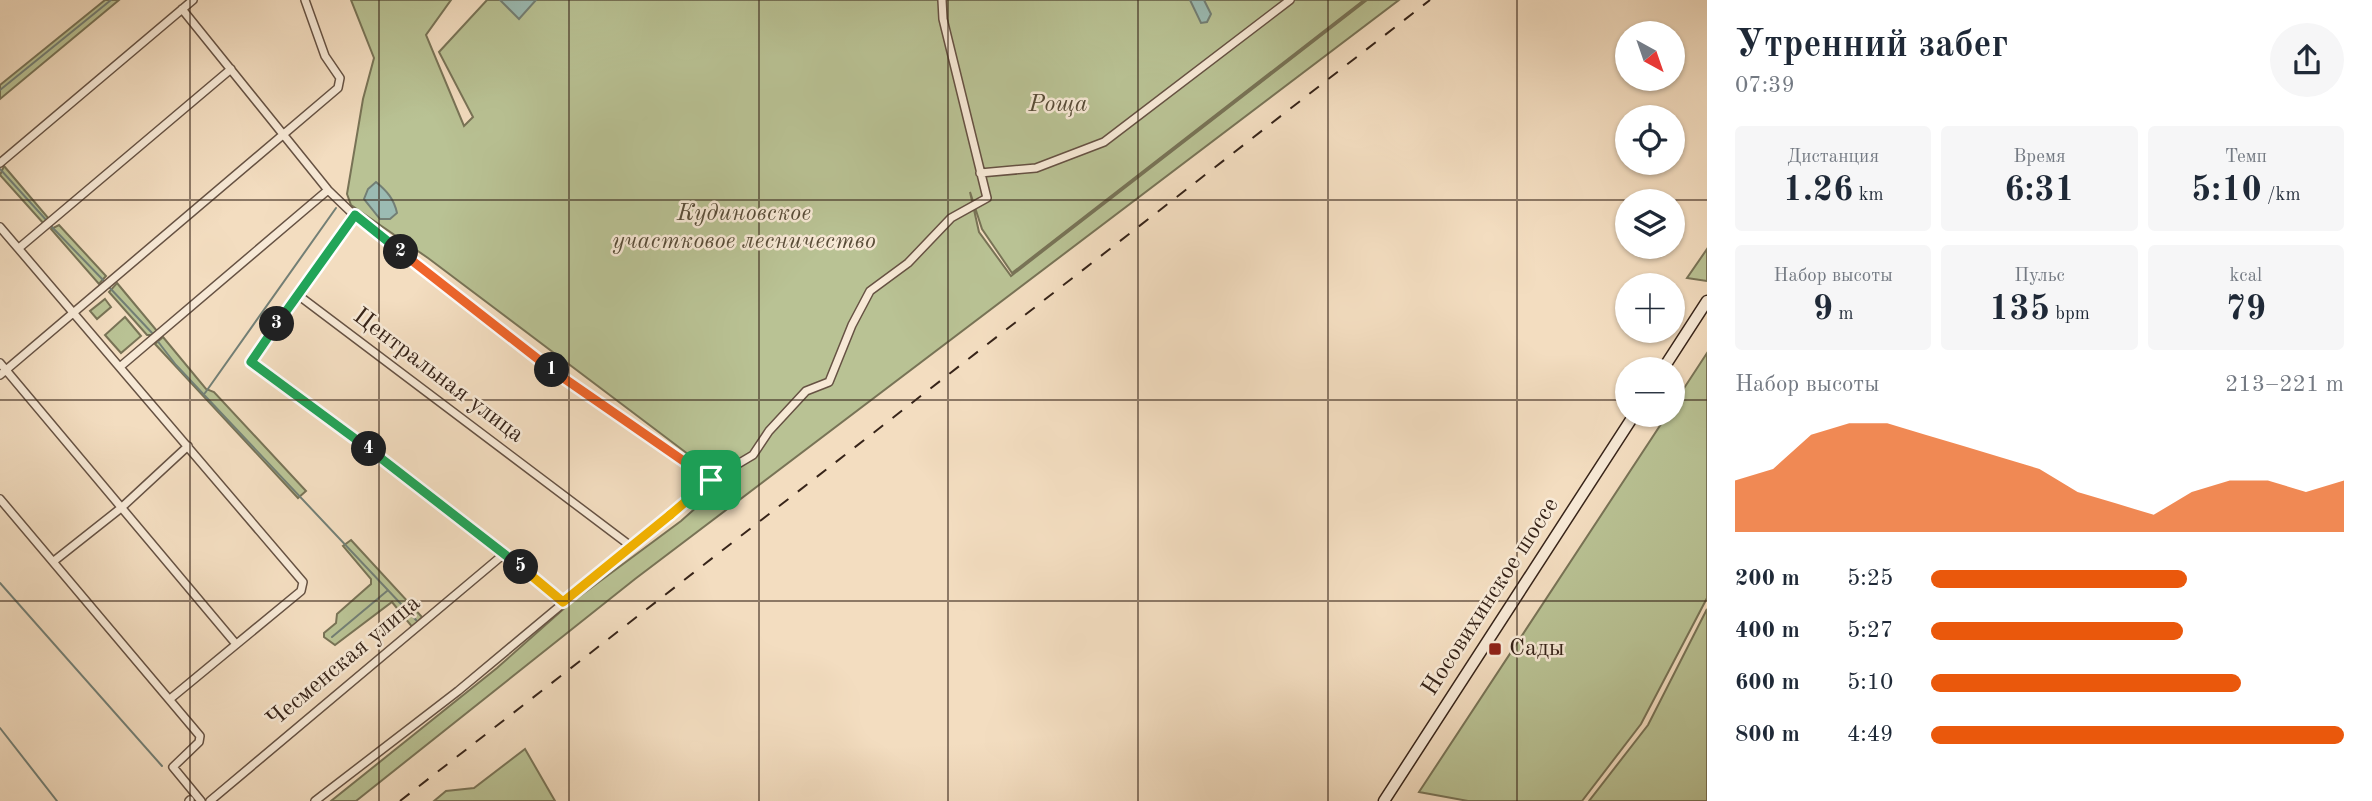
<!DOCTYPE html>
<html lang="ru">
<head>
<meta charset="utf-8">
<style>
  :root { --surface:#fff; --page:#f6f6f7; --text:#1f2937; --muted:#747a83; --accent:#ea580c }
  body { margin:0; font-family:"Old Standard TT",serif; background:var(--page); color:var(--text); height:100vh; display:flex; flex-direction:column; font-size:26px; white-space:nowrap }
  * { box-sizing:border-box; margin:0 }
  p { font-size:23px; color:var(--muted) }
  .icon { flex:none; width:38px; height:38px; fill:none; stroke:currentColor; stroke-width:2; stroke-linecap:round; stroke-linejoin:round }
  .map { position:relative; flex:1; overflow:hidden }
  .sheet { display:flex; flex-direction:column; background:var(--surface); width:665px }
  .sheet>* { flex:none }
  .needle { width:46px; rotate:140deg }
  .controls { position:absolute; left:1615px; top:21px; display:grid; gap:14px }
  .controls a { display:grid; place-items:center; width:70px; height:70px; border-radius:50%; background:var(--surface); box-shadow:0 2px 5px #0004; font-size:35px }
  .pin { position:absolute; display:grid; place-items:center; width:60px; height:60px; color:#fff; margin:-30px; border-radius:14px; box-shadow:0 4px 10px #0006 }
  .km { position:absolute; width:35px; height:35px; margin:-18px; border-radius:50%; background:#222; color:#fff; font-size:19px; line-height:35px; text-align:center }
  .round { display:grid; place-items:center; flex:none; width:74px; height:74px; border-radius:37px; background:var(--page) }
  .head { display:flex; align-items:center; justify-content:space-between; height:119px; padding:0 28px }
  h1 { font-size:38px; font-weight:800; line-height:52px }
  .stats { display:grid; grid-template-columns:repeat(3,1fr); gap:10px; height:119px; padding:7px 28px }
  .stats div { display:grid; align-content:center; border-radius:7px; background:var(--page); text-align:center }
  .stats b { font-size:35px; font-weight:800 }
  .stats small { font-size:19px; font-weight:400 }
  .stats p { font-size:19px }
  .chart { height:196px; padding:14px 28px }
  .chart p { display:flex; justify-content:space-between }
  .chart svg { width:100%; height:126px; margin-top:7px; fill:var(--accent); opacity:.7 }
  ul { padding:0 28px; list-style:none; font-size:23px }
  li { display:grid; grid-template-columns:112px 84px 1fr; align-items:center; height:52px }
  li i { height:18px; border-radius:9px; background:var(--accent) }
  main { display:flex; flex:1; min-height:0 }
  .map>svg:first-child { display:block }
  .green { fill:#b9c294; stroke:#787356; stroke-width:2 }
  .water { fill:#9bbbb3; stroke:#737f75; stroke-width:2 }
  .lines { fill:none; stroke-linecap:round; stroke-linejoin:round }
  .stream { stroke:#737f75; stroke-width:2 }
  .minor-casing { stroke:#665243; stroke-width:10 }
  .secondary-casing { stroke:#372419; stroke-width:13 }
  .minor { stroke:#f7e9d6; stroke-width:7 }
  .secondary { stroke:#f7e9d6; stroke-width:10 }
  .rail { stroke:#372419; stroke-width:2; stroke-dasharray:12 12; stroke-linecap:butt }
  .split-1-casing { stroke:#fff; stroke-width:14 }
  .split-2-casing { stroke:#fff; stroke-width:14 }
  .split-3-casing { stroke:#fff; stroke-width:14 }
  .split-4-casing { stroke:#fff; stroke-width:14 }
  .split-5-casing { stroke:#fff; stroke-width:14 }
  .split-6-casing { stroke:#fff; stroke-width:14 }
  .split-7-casing { stroke:#fff; stroke-width:14 }
  .split-1 { stroke:#f0652b; stroke-width:9 }
  .split-2 { stroke:#f0652b; stroke-width:9 }
  .split-3 { stroke:#22a559; stroke-width:9 }
  .split-4 { stroke:#22a559; stroke-width:9 }
  .split-5 { stroke:#22a559; stroke-width:9 }
  .split-6 { stroke:#f5b400; stroke-width:9 }
  .split-7 { stroke:#f5b400; stroke-width:9 }
  .grid { fill:none; stroke:#372419; stroke-width:2; stroke-opacity:0.55 }
  .poi-dot { fill:#8f2418; stroke:#f7e9d6; stroke-width:2.5 }
  .labels { text-anchor:middle; dominant-baseline:central; stroke-width:5; stroke-linejoin:round; paint-order:stroke }
  .park-label { font-size:24px; font-style:italic; fill:#584c38; stroke:#f7e9d6 }
  .street-label { font-size:24px; fill:#372419; stroke:#f7e9d6 }
  .poi-label { font-size:24px; fill:#372419; stroke:#f7e9d6; text-anchor:start }
</style>
</head>
<body>
<main>
<div class="map">
<svg width="1707" height="801" viewBox="0 0 1707 801">
  <rect width="100%" height="100%" fill="#f3ddc0"/>
  <filter id="stains"><feTurbulence type="fractalNoise" baseFrequency=".00286" numOctaves="4"/><feColorMatrix values="0 0 0 0 .2 0 0 0 0 .09 0 0 0 0 .02 0 0 0 .5 -.17"/></filter>
  <radialGradient id="worn" r=".72"><stop offset=".6" stop-color="#630" stop-opacity="0"/><stop offset="1" stop-color="#630" stop-opacity=".3"/></radialGradient>
  <path class="green" d="M 105,0 L 119,0 L 0,99 L 0,85 Z
    M 351,0 L 451,0 L 426,35 L 464,126 L 473,117 L 439,52 L 487,0 L 1364,0 L 1012,273 L 982,229 L 970,192 L 979,232 L 1011,276 L 1367,0 L 1399,0 L 635,579 L 356,801 L 331,801 L 497,668 L 568,605 L 681,521 L 725,482 L 428,258 L 351,205 L 347,194 L 363,99 L 374,58 Z
    M 4,166 L 49,219 L 44,224 L 0,175 Z
    M 59,225 L 106,276 L 99,284 L 51,229 Z
    M 1707,249 L 1707,281 L 1687,278 Z
    M 117,283 L 157,331 L 153,335 L 147,335 L 109,292 Z
    M 105,299 L 111,307 L 97,319 L 90,311 Z
    M 125,317 L 141,336 L 121,353 L 105,335 Z
    M 163,337 L 206,389 L 214,392 L 306,491 L 298,498 L 155,344 Z
    M 1707,353 L 1707,598 L 1641,724 L 1582,801 L 1468,801 L 1419,792 L 1667,415 L 1673,415 L 1673,405 Z
    M 351,540 L 422,617 L 413,628 L 392,602 L 335,645 L 324,637 L 324,633 L 336,623 L 337,614 L 371,584 L 371,579 L 343,546 Z
    M 1707,609 L 1707,801 L 1589,801 L 1648,725 Z
    M 525,749 L 555,801 L 434,801 L 446,791 L 474,788 Z"/>
  <path class="water" d="M 500,0 L 536,0 L 519,19 Z
    M 1190,0 L 1204,0 L 1211,14 L 1207,22 L 1201,23 Z
    M 376,182 C 387,191 394,199 397,213 L 390,219 L 380,219 L 364,199 L 368,189 Z"/>
  <g class="lines">
    <path class="stream" d="M 0,90 L 111,0
      M 0,169 L 48,222
      M 51,226 L 106,283
      M 109,287 L 153,334
      M 156,339 L 176,365 L 417,621
      M 205,393 L 336,208
      M 0,583 L 162,766
      M 332,637 L 387,591
      M 0,728 L 57,801"/>
    <g class="minor-casing">
      <path id="minor" d="M 182,9 L 328,190 L 355,216 L 583,393 L 711,480
        M 0,163 L 193,0
        M 980,173 L 1036,168 L 1104,142 L 1290,0
        M 355,216 L 298,295 L 632,547
        M 0,227 L 303,582 L 301,591 L 170,699
        M 19,248 L 231,69
        M 298,295 L 251,362 L 366,447 L 563,602
        M 0,363 L 236,644
        M 121,366 L 328,190
        M 0,375 L 338,88 L 340,78 L 325,56 L 305,0
        M 0,499 L 200,736 L 199,742 L 173,767 L 201,801
        M 54,561 L 121,508 L 188,446
        M 189,801 L 190,800
        M 210,801 L 504,554
        M 315,801 L 458,691 L 711,480 L 753,455 L 769,431 L 806,391 L 829,382 L 852,325 L 870,291 L 908,263 L 951,218 L 987,198 L 943,19 L 942,0"/>
    </g>
    <g class="secondary-casing">
      <path id="secondary" d="M 1663,369 L 1707,301
        M 1384,801 L 1634,415"/>
    </g>
    <use href="#minor" class="minor"/>
    <use href="#secondary" class="secondary"/>
    <path class="rail" d="M 400,801 L 1430,0"/>
  </g>
  <g class="lines">
    <g class="split-1-casing">
      <path id="split-1" d="M 552,370 L 711,480"/>
    </g>
    <g class="split-2-casing">
      <path id="split-2" d="M 401,252 L 552,370"/>
    </g>
    <g class="split-3-casing">
      <path id="split-3" d="M 277,324 L 355,215 L 401,252"/>
    </g>
    <g class="split-4-casing">
      <path id="split-4" d="M 277,324 L 251,362 L 369,449"/>
    </g>
    <g class="split-5-casing">
      <path id="split-5" d="M 369,449 L 521,567"/>
    </g>
    <g class="split-6-casing">
      <path id="split-6" d="M 521,567 L 563,602 L 670,515"/>
    </g>
    <g class="split-7-casing">
      <path id="split-7" d="M 670,515 L 711,480"/>
    </g>
    <use href="#split-1" class="split-1"/>
    <use href="#split-2" class="split-2"/>
    <use href="#split-3" class="split-3"/>
    <use href="#split-4" class="split-4"/>
    <use href="#split-5" class="split-5"/>
    <use href="#split-6" class="split-6"/>
    <use href="#split-7" class="split-7"/>
  </g>
  <path class="grid" d="M 190,0 L 190,801M 379,0 L 379,801M 569,0 L 569,801M 759,0 L 759,801M 948,0 L 948,801M 1138,0 L 1138,801M 1328,0 L 1328,801M 1517,0 L 1517,801M 0,200 L 1707,200M 0,400 L 1628,400M 1673,400 L 1707,400M 0,601 L 1707,601"/>
  <rect class="poi-dot" x="1488" y="642" width="14" height="14" rx="3.5"/>
  <g class="labels">
    <g class="park-label">
      <text x="1058" y="105">Роща</text>
      <text x="744" y="214">Кудиновское<tspan x="744" dy="28">участковое лесничество</tspan></text>
    </g>
    <g class="street-label">
      <text transform="translate(438 376) rotate(37)">Центральная улица</text>
      <text transform="translate(1491 597) rotate(-57)">Носовихинское шоссе</text>
      <text transform="translate(344 662) rotate(-40)">Чесменская улица</text>
    </g>
    <g class="poi-label">
      <text x="1509" y="649">Сады</text>
    </g>
  </g>
  <rect width="100%" height="100%" filter="url(#stains)"/>
  <rect width="100%" height="100%" fill="url(#worn)"/>
</svg>
<div class="controls">
<a><svg class="needle" viewBox="-14 -14 28 28"><path d="M0-13l5 13h-10z" fill="#e53935"/><path d="M0 13l5-13h-10z" fill="#747a83"/></svg></a>
<a><svg class="icon" aria-label="locate" viewBox="0 0 24 24"><circle cx="12" cy="12" r="6"/><path d="M12 2v4M12 18v4M2 12h4M18 12h4"/></svg></a>
<a><svg class="icon" aria-label="layers" viewBox="0 0 24 24"><path d="M12 4l9 5-9 5-9-5zM3 14l9 5 9-5"/></svg></a>
<a>+</a>
<a>−</a>
</div>
<div class="pin" style="left:711px;top:480px;background:#1e9e55"><svg class="icon" aria-label="arrive" viewBox="0 0 24 24"><path d="M6 21V4h12l-3 4 3 4H6"/></svg></div>
<b class="km" style="left:552px;top:370px">1</b>
<b class="km" style="left:401px;top:252px">2</b>
<b class="km" style="left:277px;top:324px">3</b>
<b class="km" style="left:369px;top:449px">4</b>
<b class="km" style="left:521px;top:567px">5</b>
</div>
<section class="sheet">
<div class="head"><div><h1>Утренний забег</h1><p>07:39</p></div><a class="round"><svg class="icon" aria-label="share" viewBox="0 0 24 24"><path d="M12 15V3M7 8l5-5 5 5M5 13v7h14v-7"/></svg></a></div>
<div class="stats">
<div><p>Дистанция</p><b>1.26<small> km</small></b></div>
<div><p>Время</p><b>6:31</b></div>
<div><p>Темп</p><b>5:10<small> /km</small></b></div>
</div>
<div class="stats">
<div><p>Набор высоты</p><b>9<small> m</small></b></div>
<div><p>Пульс</p><b>135<small> bpm</small></b></div>
<div><p>kcal</p><b>79</b></div>
</div>
<div class="chart"><p><span>Набор высоты</span>213–221 m</p>
<svg viewBox="0 0 160 44" preserveAspectRatio="none"><path d="M0 44V26L10 22L20 10L30 6L40 6L50 10L60 14L70 18L80 22L90 30L100 34L110 38L120 30L130 26L140 26L150 30L160 26V44z"/></svg>
</div>
<ul>
<li><b>200 m</b>5:25<i style="width:62%"></i></li>
<li><b>400 m</b>5:27<i style="width:61%"></i></li>
<li><b>600 m</b>5:10<i style="width:75%"></i></li>
<li><b>800 m</b>4:49<i style="width:100%"></i></li>
</ul>
</section>
</main>
</body>
</html>
